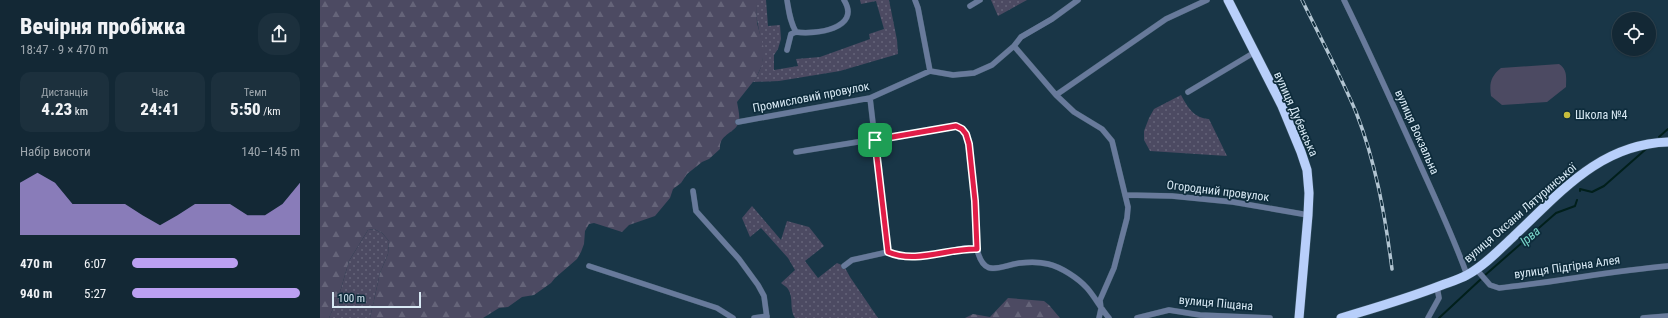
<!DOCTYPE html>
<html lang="uk">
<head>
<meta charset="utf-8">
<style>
  :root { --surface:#132835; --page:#1c303d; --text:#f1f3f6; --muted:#9da6ad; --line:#324450; --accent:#bca0f2 }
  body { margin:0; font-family:"Roboto Condensed",sans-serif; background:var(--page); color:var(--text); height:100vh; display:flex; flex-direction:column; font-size:15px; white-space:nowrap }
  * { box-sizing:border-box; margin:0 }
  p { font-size:13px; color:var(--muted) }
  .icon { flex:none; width:22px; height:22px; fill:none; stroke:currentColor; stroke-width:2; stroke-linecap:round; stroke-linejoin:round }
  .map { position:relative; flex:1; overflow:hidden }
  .sheet { display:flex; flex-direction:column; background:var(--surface); width:320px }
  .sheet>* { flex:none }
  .buttons { position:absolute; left:1292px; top:12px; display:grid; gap:8px }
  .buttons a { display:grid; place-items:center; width:44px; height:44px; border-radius:50%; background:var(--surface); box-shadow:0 1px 3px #0004,0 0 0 1px var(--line); font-size:20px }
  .scale { position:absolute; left:12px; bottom:10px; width:89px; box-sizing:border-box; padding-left:4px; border:2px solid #d8e9f4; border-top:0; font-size:11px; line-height:14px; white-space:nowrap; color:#d8e9f4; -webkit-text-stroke:3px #0e2c3c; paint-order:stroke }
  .pin { position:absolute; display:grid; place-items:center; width:34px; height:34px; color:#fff; margin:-17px; border-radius:8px; box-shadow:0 2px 6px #0006 }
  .round { display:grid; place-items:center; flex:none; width:42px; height:42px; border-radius:16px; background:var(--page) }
  .overview { display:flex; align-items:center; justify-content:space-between; height:68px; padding:0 20px }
  h1 { font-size:22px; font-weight:800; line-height:30px }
  .metrics { display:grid; grid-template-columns:repeat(3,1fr); gap:6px; height:68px; padding:4px 20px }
  .metrics div { display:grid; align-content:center; border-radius:10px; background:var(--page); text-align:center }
  .metrics b { font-size:17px; font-weight:800 }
  .metrics small { font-size:11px; font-weight:400 }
  .metrics p { font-size:11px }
  .chart { height:112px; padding:8px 20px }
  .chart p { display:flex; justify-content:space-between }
  .chart svg { width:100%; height:72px; margin-top:4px; fill:var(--accent); opacity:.7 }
  ul { padding:0 20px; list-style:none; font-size:13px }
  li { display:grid; grid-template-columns:64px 48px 1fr; align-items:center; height:30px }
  li i { height:10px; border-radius:5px; background:var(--accent) }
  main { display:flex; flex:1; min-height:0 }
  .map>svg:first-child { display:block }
  .grass { fill:url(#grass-dots) }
  .forest { fill:url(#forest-firs) }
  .park { fill:#4c4a62 }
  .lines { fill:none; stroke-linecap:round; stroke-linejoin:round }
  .stream { stroke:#011f1b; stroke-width:2 }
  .minor-casing { stroke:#385363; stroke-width:6 }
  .trunk-casing { stroke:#385363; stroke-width:10 }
  .minor { stroke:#687a9b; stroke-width:5.5 }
  .trunk { stroke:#b8cffa; stroke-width:9 }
  .rail-casing { stroke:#b1c4d1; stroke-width:3.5 }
  .rail { stroke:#0e2c3c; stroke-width:2; stroke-dasharray:6; stroke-linecap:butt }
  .route-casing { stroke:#fff; stroke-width:8 }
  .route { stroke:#e11d48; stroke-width:5 }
  .poi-dot { fill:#c6bc3c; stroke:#0e2c3c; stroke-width:1.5 }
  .labels { text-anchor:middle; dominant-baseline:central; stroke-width:3.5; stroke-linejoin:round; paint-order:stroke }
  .street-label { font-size:12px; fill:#d8e9f4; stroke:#0e2c3c }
  .poi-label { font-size:12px; fill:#d8e9f4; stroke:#0e2c3c; text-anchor:start }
  .water-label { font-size:13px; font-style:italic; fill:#79d8ca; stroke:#0e2c3c }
</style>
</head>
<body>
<main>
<section class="sheet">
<div class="overview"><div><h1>Вечірня пробіжка</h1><p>18:47 · 9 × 470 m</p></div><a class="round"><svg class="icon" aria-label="share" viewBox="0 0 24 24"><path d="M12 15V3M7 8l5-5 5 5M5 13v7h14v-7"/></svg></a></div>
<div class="metrics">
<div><p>Дистанція</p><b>4.23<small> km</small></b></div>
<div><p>Час</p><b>24:41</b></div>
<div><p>Темп</p><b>5:50<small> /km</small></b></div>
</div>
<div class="chart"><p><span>Набір висоти</span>140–145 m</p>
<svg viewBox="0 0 160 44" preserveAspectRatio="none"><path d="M0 44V12L10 6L20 12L30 25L40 25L50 25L60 25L70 32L80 38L90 32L100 25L110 25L120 25L130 32L140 32L150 25L160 12V44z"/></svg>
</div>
<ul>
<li><b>470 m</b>6:07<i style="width:63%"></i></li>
<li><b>940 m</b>5:27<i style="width:100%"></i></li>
</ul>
</section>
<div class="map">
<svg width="1348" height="318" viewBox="0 0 1348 318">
  <defs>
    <pattern id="grass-dots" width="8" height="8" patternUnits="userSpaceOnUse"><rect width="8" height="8" fill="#4c4a62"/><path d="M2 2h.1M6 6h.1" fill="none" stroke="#656479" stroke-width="1.8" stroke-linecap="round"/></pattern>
    <pattern id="forest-firs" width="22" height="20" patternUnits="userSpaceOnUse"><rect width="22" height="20" fill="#4c4a62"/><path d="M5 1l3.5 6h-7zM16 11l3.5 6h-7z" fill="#656479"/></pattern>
  </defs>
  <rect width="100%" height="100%" fill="#193647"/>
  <path class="grass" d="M 436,0 L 446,0 L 448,26 L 460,25 L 461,39 L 458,49 L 454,55 L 454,70 L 478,66 L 476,59 L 500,57 L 550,39 L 549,34 L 564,29 L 556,1 L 541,4 L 540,0 L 569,0 L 577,40 L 578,54 L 520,71 L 459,81 L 433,82 C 448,61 442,49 438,25 C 436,17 436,8 436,0 Z
    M 671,0 L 707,0 L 678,16 Z
    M 861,95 C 868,108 874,118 889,119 L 907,156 L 830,151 L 824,140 L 824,131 L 829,118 L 834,109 Z
    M 432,206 L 461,240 L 467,221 L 489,227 L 504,246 L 485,261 L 498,278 L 517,263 L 524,266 L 530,277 L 558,318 L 475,318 C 469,310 474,298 468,289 C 467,287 463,285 461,283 L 475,270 L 468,258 L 441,228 L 430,237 L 422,218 Z
    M 54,229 L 62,233 L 69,241 L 68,254 L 60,273 L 50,318 L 9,318 L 20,292 L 29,261 L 48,230 Z"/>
  <path class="forest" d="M 0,0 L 436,0 L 437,23 L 444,49 L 442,65 L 436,78 L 417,102 C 418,108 420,115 419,121 C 416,134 399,133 400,149 L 389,159 L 382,162 L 367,174 L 361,183 L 353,189 L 350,198 L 335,216 L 309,225 L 302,232 L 274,223 L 269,224 L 265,231 L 264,244 L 261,252 L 257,259 L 235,278 L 231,283 L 214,295 L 202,297 L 188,307 L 179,308 L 163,318 L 50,318 L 60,273 L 68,254 L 69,241 L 62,233 L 54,229 L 48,230 L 29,261 L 20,292 L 9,318 L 0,318 Z
    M 688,298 L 724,301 L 729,305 L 740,318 L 645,318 L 653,314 L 670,317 Z"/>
  <path class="park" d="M 1239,64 C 1248,70 1246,78 1246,87 L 1227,102 L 1182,105 L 1171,96 C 1169,83 1171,76 1181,68 Z"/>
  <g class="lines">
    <path class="stream" d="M 1339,137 L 1348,129
      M 1260,191 L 1260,189 L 1272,192 L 1284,186 L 1326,149
      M 1164,276 L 1236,213 L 1255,206 L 1257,200
      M 1119,318 L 1161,279"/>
    <g class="minor-casing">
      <path id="minor" d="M 467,0 C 469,12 470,22 476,32 C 494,35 542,29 524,0
        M 595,0 L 598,8 L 610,71
        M 1024,0 C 1050,53 1074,107 1098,160 C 1115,198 1133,236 1147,275
        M 650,6 L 660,0
        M 694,46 L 736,95 L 754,112 L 782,129 L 792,141 L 808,207 L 807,218 L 794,268 L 780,300 L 781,309 L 779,318
        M 467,50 L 471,34 L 476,32
        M 868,92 L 935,52
        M 736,95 L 846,19 L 887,0
        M 550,98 L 568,252
        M 418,122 L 550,98 L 610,71 L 633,75 L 654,73 L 672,65 L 694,46 L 701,37 L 732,19 L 758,0
        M 476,152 L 636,126 L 642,129 L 646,134 L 649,144 L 655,201 L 657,249
        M 373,191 L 376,211 L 419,259 L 438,285 L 444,296 L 447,318
        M 805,195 L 852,196 L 913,202 L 988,215
        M 269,266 L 397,308 L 413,318
        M 524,266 L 532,260 L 568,252 L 579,257 L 609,255 L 645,248 L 657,249 C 664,279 679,266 700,263 C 708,262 720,262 728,264 C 741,267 758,278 767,288 C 775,297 781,309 789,318
        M 1156,269 L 1170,285 L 1179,288 C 1236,282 1291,271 1348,266
        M 434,318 L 447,316
        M 817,318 L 849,310 L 880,315 L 950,318
        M 1108,318 L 1119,298 L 1117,287
        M 1323,318 L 1348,316"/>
    </g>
    <g class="trunk-casing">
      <path id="trunk" d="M 908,0 L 962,106 L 981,152 L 987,170 L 989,193 L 988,215 L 979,318
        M 1021,318 C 1055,308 1089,298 1122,285 C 1130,282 1140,279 1147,275 C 1164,266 1178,251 1192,238 C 1239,194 1279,144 1348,142"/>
    </g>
    <use href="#minor" class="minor"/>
    <use href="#trunk" class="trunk"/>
    <g class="rail-casing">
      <path id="rail" d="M 982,0 C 1000,37 1020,74 1036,112 C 1056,163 1065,215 1072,269"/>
    </g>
    <use href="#rail" class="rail"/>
  </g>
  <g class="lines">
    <g class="route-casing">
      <path id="route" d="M 636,126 L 642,129 L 646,134 L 649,144 L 655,201 L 657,249 C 628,248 596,264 568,252 L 555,140 Z"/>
    </g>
    <use href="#route" class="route"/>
  </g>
  <circle class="poi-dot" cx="1247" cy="115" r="4"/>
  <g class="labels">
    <g class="street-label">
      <text transform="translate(491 97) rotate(-11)">Промисловий провулок</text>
      <text transform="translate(976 114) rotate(66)">вулиця Дубенська</text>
      <text transform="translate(1097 132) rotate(66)">вулиця Вокзальна</text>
      <text transform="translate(898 191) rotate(7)">Огородний провулок</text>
      <text transform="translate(1200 213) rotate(-41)">вулиця Оксани Лятуринської</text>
      <text transform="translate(1247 267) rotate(-8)">вулиця Підгірна Алея</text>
      <text transform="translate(896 303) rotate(5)">вулиця Піщана</text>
    </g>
    <g class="poi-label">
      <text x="1255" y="115">Школа №4</text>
    </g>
    <g class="water-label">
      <text transform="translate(1210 236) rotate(-41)">Ірва</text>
    </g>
  </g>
</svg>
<div class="buttons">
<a><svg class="icon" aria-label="locate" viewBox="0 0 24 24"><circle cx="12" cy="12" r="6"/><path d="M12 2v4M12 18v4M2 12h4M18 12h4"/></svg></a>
</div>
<div class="scale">100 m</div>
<div class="pin" style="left:555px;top:140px;background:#1e9e55"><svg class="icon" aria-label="arrive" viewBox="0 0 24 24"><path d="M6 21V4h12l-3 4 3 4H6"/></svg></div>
</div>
</main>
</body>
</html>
